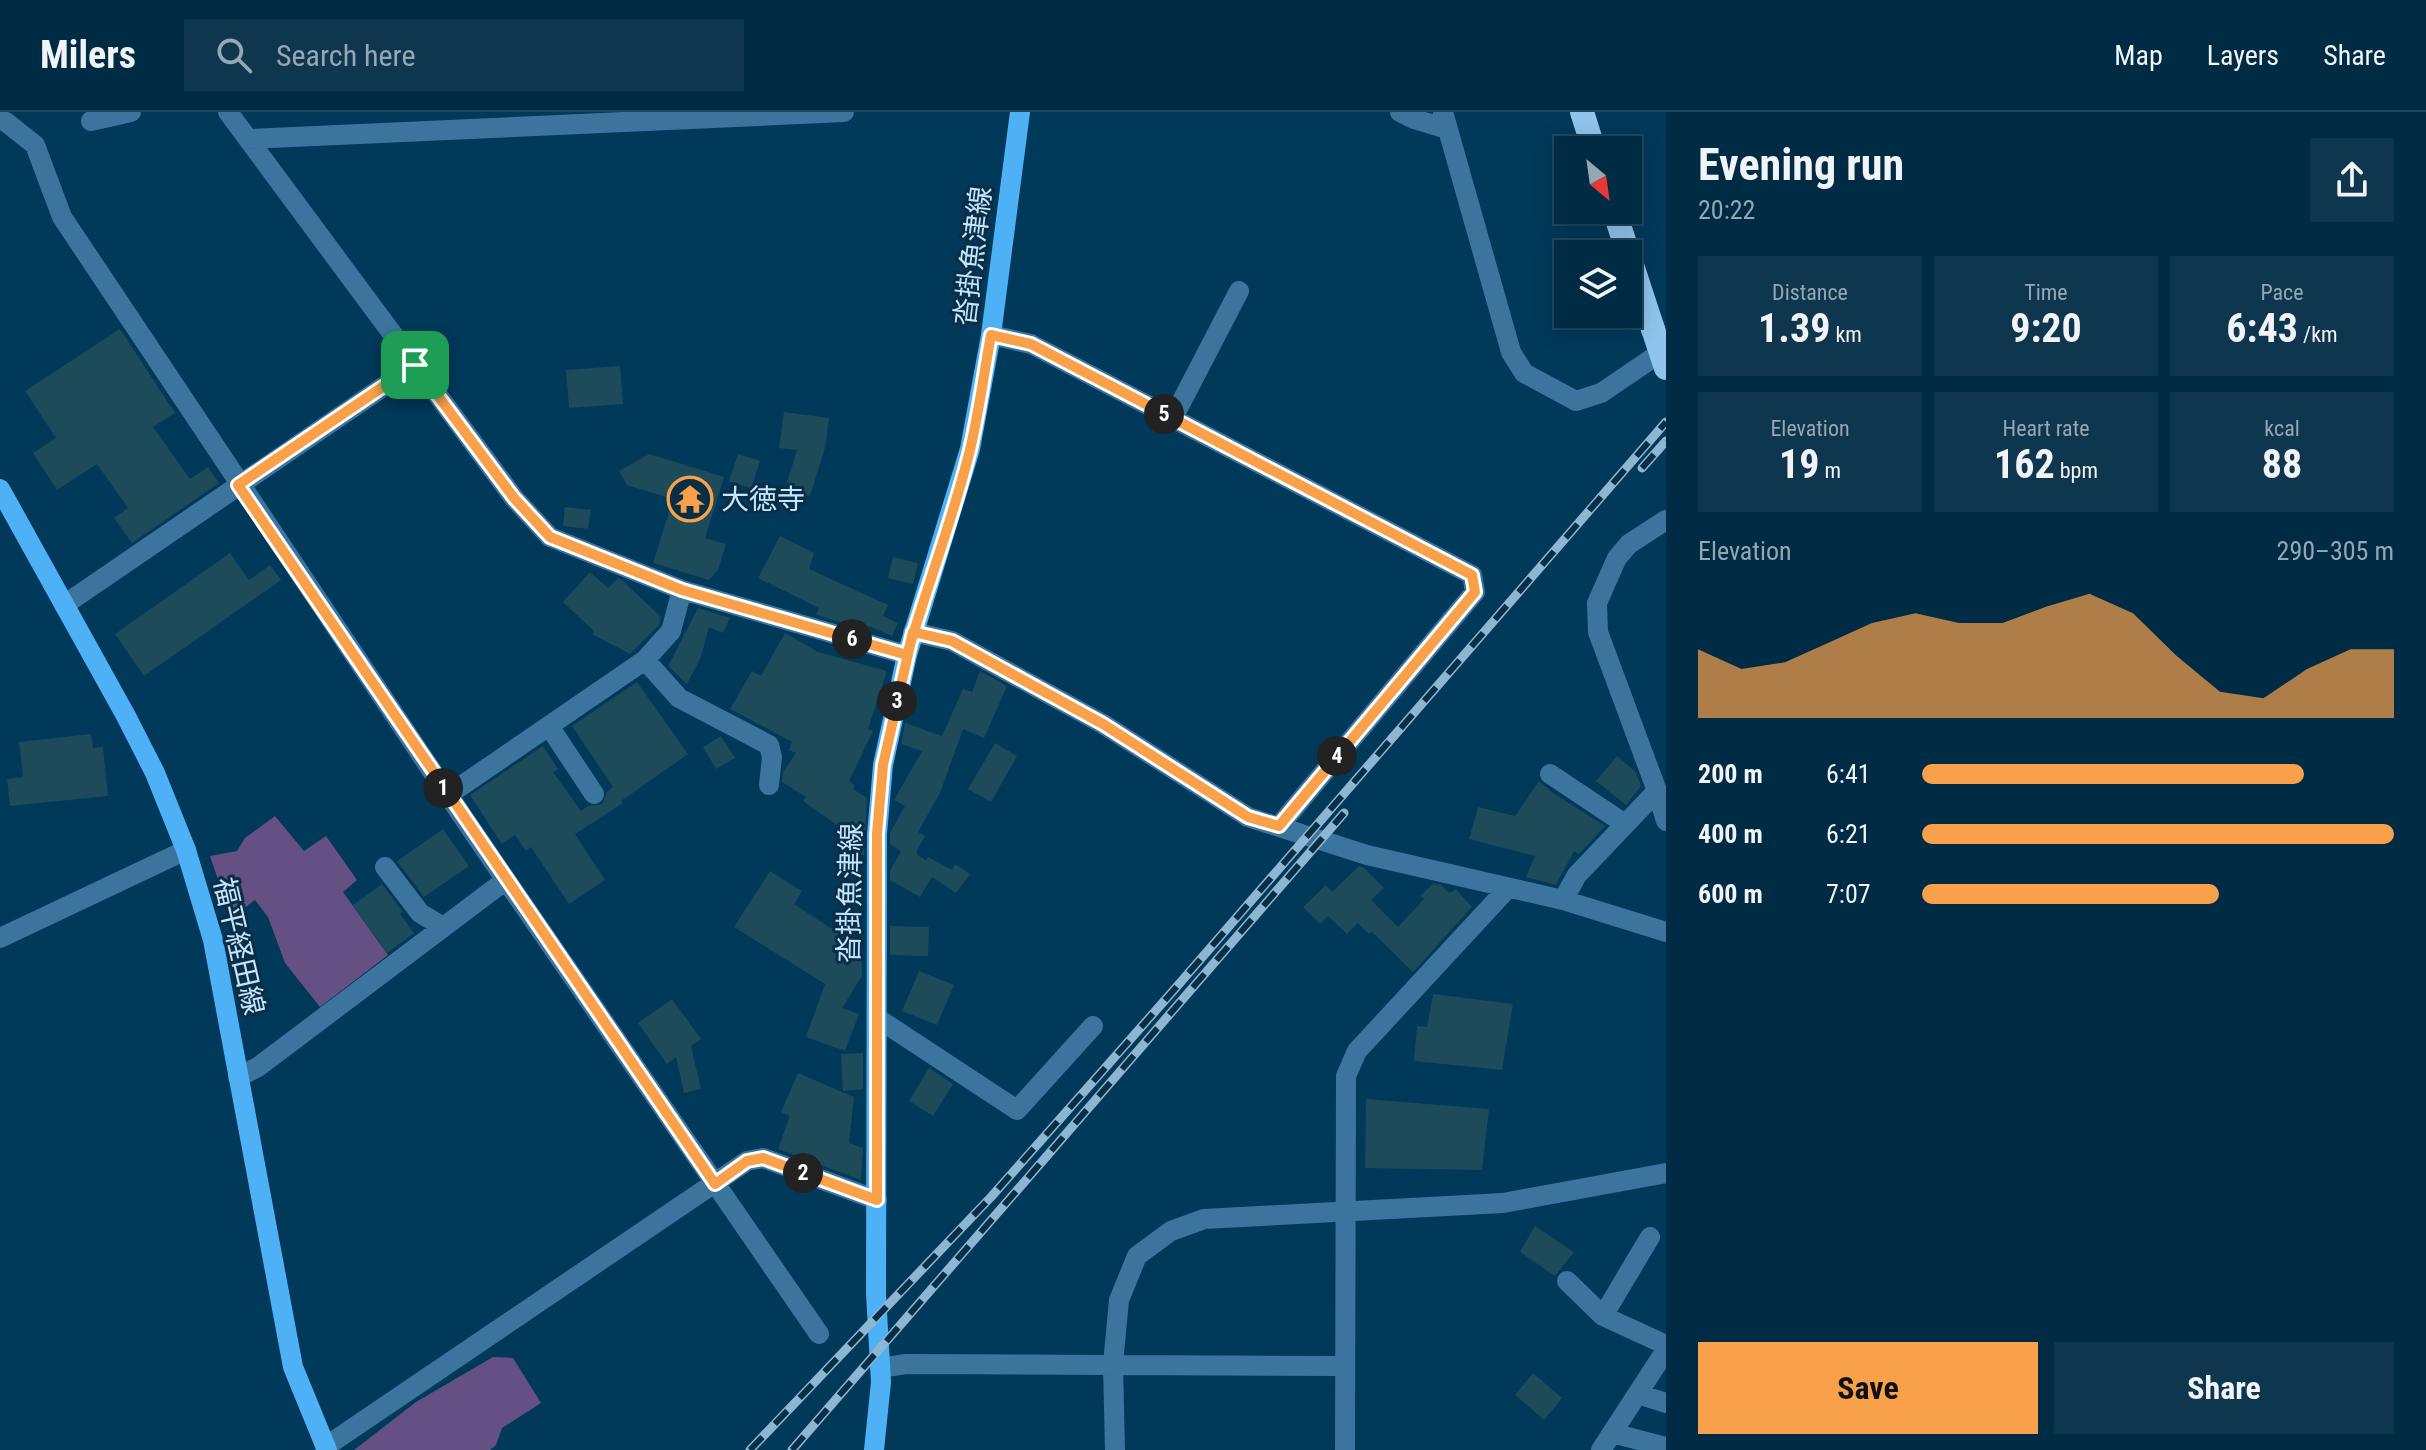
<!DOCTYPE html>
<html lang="en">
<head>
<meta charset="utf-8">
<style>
  :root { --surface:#002b44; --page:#0e374f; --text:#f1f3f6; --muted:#95a7b2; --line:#22475d; --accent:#f8a14a }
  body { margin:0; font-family:"Roboto Condensed","Noto Sans JP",sans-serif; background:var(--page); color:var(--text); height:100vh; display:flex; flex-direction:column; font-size:30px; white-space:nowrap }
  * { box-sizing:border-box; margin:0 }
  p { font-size:26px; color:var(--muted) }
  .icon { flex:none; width:44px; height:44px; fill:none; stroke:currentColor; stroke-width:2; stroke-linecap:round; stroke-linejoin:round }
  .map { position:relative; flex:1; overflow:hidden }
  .drawer { display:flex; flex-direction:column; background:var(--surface); width:760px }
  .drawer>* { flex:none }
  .needle { width:52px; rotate:151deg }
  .tools { position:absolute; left:1554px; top:24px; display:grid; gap:16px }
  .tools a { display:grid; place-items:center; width:88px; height:88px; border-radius:0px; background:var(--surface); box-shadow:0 4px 20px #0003,0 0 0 2px var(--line); font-size:40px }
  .pin { position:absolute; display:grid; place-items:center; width:68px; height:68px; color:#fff; margin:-34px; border-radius:16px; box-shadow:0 4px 12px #0006 }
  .km { position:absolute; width:40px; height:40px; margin:-20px; border-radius:50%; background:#222; color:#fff; font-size:22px; line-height:40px; text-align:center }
  .round { display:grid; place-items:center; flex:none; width:84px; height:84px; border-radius:0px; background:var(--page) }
  .overview { display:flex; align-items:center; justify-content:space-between; height:136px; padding:0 32px }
  h1 { font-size:44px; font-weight:700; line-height:60px }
  .metrics { display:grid; grid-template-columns:repeat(3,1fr); gap:12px; height:136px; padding:8px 32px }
  .metrics div { display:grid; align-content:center; border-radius:0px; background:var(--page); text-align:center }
  .metrics b { font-size:40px; font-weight:700 }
  .metrics small { font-size:22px; font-weight:400 }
  .metrics p { font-size:22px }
  .chart { height:224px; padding:16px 32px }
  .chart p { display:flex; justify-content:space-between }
  .chart svg { width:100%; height:144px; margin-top:8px; fill:var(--accent); opacity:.7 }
  .cta { display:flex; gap:16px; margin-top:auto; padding:16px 32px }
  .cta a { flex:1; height:92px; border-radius:0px; background:var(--accent); color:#111; font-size:32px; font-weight:700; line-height:92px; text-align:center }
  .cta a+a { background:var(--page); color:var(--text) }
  ul { padding:0 32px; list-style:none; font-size:26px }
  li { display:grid; grid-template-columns:128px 96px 1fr; align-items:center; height:60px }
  li i { height:20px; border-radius:10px; background:var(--accent) }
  header { display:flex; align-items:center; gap:48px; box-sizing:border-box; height:112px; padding:0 40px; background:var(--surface); border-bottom:2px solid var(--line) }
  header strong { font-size:38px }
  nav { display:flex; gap:44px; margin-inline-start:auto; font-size:28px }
  .search { width:560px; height:72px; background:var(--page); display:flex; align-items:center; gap:20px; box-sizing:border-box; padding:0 28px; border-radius:0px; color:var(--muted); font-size:30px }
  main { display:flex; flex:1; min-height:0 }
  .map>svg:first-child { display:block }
  .green { fill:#655083 }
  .building { fill:#1d4b5a }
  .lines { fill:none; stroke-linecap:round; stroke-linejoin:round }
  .minor { stroke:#3b759e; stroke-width:20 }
  .major { stroke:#4eb0f5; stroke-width:20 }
  .highway { stroke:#90c4ed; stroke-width:24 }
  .rail-casing { stroke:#8eb5d1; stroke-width:9 }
  .rail { stroke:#0a2e46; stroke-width:6; stroke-dasharray:18; stroke-linecap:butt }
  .highway-bridge { stroke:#90c4ed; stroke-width:24 }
  .route-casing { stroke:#fff; stroke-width:16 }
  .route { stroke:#f8a14a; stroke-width:10 }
  .labels { text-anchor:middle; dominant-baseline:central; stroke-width:6; stroke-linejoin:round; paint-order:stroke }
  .street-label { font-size:28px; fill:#c5e5ff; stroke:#0a2e46 }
  .poi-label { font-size:28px; fill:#c5e5ff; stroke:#0a2e46; text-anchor:start }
</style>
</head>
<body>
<header>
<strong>Milers</strong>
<div class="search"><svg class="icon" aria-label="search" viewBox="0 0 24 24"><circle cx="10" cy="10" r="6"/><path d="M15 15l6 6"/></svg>Search here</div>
<nav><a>Map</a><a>Layers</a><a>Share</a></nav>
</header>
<main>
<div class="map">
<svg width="1666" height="1338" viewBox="0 0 1666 1338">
  <rect width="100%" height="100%" fill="#00395a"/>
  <path class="green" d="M 275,704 L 304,739 L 326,724 L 357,768 L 343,780 L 388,843 L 320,895 L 285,851 L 268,805 L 255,788 L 231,806 L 210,744 L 237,739 L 245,726 Z
    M 493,1245 L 513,1246 L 541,1291 L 502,1316 L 496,1333 L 490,1338 L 354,1338 L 416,1290 Z"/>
  <path class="building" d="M 120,217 L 175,301 L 153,315 L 190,367 L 208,355 L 219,371 L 132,431 L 114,406 L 128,396 L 97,352 L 57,378 L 33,341 L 56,326 L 25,279 Z
    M 620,254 L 623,292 L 569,296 L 566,258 Z
    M 784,300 L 829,306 L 825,336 L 810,384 L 785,377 L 797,338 L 779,336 Z
    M 649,342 L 724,365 L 705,426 L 726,432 L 718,458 L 709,468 L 653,451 L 673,387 L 627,373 L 619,359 Z
    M 738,342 L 760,349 L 751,376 L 729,369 Z
    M 565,395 L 591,398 L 588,417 L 563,414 Z
    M 780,424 L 814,441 L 809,457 L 888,493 L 883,504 L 898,511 L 892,524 L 869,514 L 867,518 L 816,503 L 819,496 L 758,466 Z
    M 230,441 L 249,468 L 270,453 L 281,468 L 144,564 L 115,522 Z
    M 893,445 L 918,451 L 913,472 L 888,466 Z
    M 590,460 L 608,476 L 618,466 L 622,468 L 661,505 L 659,513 L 630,542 L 592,522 L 594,519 L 563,490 Z
    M 698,496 L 730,506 L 723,521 L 709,515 L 701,545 L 687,572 L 668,554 Z
    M 785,521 L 818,540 L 887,559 L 868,617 L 873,619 L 849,669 L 855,674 L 853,677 L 867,686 L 864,743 L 840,743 L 841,716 L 803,689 L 806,685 L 782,670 L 783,660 L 796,641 L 789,638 L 792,630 L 730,597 L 752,559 L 761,564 Z
    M 980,559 L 1007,574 L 984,626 L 963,617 L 940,681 L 918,720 L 925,724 L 917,738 L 917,743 L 926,748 L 928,745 L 952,758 L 955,752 L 970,762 L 956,781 L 932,765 L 920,785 L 890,768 L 890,759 L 901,739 L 890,732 L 890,721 L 905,694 L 894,688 L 922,639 L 901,632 L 905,611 L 942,624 L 963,577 L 972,580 Z
    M 637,570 L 688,642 L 621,689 L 623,691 L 575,722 L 605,768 L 569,792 L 531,735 L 526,739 L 515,723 L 502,732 L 470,683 L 543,634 L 558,657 L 553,660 L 581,699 L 588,694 L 602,692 L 607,680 L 613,675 L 572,614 Z
    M 91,622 L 93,636 L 103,635 L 108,684 L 10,694 L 7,667 L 23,665 L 19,630 Z
    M 721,624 L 735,646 L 716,657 L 703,635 Z
    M 995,631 L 1017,644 L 991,690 L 968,677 Z
    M 1617,644 L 1636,660 L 1641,674 L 1626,693 L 1596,669 Z
    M 1539,669 L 1553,681 L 1605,714 L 1579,742 L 1574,739 L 1556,773 L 1526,765 L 1535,744 L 1469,727 L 1478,695 L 1515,704 Z
    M 443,717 L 469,754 L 424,785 L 397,749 Z
    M 1359,754 L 1364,756 L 1384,776 L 1371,788 L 1398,815 L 1424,787 L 1420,784 L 1433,772 L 1441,773 L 1449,781 L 1456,777 L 1472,795 L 1413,860 L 1372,820 L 1369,822 L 1358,811 L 1347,822 L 1328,804 L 1320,812 L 1303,795 L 1326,773 L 1332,780 Z
    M 770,759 L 802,779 L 794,792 L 861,836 L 862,864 L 842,896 L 859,902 L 845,939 L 806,925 L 825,872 L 734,815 Z
    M 382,772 L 403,800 L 400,802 L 414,821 L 387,841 L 353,793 Z
    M 890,814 L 929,815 L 928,844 L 890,843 Z
    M 919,859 L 954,873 L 937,913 L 902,899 Z
    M 1433,882 L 1513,892 L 1502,958 L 1414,949 L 1417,914 L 1427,915 Z
    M 672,887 L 701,927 L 691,934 L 701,977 L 684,981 L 676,945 L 667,952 L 638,911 Z
    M 863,941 L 863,977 L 843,979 L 841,942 Z
    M 929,956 L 953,972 L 933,1004 L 909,989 Z
    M 798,961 L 854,985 L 849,1031 L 863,1036 L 861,1068 L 778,1037 L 790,1004 L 781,1000 Z
    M 1366,987 L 1489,997 L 1482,1058 L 1365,1056 Z
    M 1535,1114 L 1574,1140 L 1555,1164 L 1520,1140 Z
    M 1533,1261 L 1562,1286 L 1544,1308 L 1515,1283 Z"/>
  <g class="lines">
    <path class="minor" d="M 228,0 L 514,386 L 550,425 L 682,478 L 907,543
      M 1400,0 L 1414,7 L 1447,17
      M 1443,0 L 1511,240 L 1524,261 L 1576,289 L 1601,281 L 1666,237
      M 0,8 L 6,10 L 35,33 L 62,105 L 448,683 L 645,548 L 671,519 L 682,478
      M 91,9 L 131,0
      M 249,27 L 844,0
      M 991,223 L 1031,232 L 1472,463 L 1475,480 L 1279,714
      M 1173,306 L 1239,179
      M 64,493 L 415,253
      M 913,520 L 952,529 L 1103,612 L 1248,705 L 1367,743 L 1563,788 L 1666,820
      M 645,548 L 679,586 L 769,633 L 772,645 L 769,673
      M 549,614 L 594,682
      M 1550,662 L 1625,712
      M 1657,679 L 1666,709
      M 385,755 L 420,801 L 443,815
      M 506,768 L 819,1222
      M 1563,788 L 1577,763 L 1657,679 L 1598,520 L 1597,491 L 1617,446 L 1629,432 L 1666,408
      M 0,826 L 186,738
      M 877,906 L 1017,998 L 1093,914
      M 238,965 L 258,955 L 506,768 L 448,683
      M 1567,1169 L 1603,1204 L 1666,1233
      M 1603,1204 L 1650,1125
      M 880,1256 L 906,1252 L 1344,1254
      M 1638,1282 L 1666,1291
      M 1612,1321 L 1666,1335
      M 325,1335 L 747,1049 L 763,1046 L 877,1088
      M 1115,1338 L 1113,1252 L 1119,1188 L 1137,1144 L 1171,1119 L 1204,1107 L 1503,1091 L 1666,1061
      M 1345,1338 L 1346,964 L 1357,939 L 1508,776
      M 1601,1338 L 1666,1238"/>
    <path class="major" d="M 0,377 L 126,604 L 155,661 L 186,738 L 213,828 L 293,1255 L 327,1338
      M 874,1338 L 881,1270 L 876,1182 L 877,722 L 883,653 L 907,543 L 970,337 L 991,223 L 1020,0"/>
    <path class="highway" d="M 1582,0 L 1594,38
      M 1614,98 L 1653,217"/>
    <g class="rail-casing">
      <path id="rail" d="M 1642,356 L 1666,329
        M 750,1338 L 991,1085 L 1173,879 L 1666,310
        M 792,1338 L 1344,701"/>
    </g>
    <use href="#rail" class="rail"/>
    <path class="highway-bridge" d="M 1653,217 L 1666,256"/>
  </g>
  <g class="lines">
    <g class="route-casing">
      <path id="route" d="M 415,253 L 238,373 L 715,1072 L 747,1049 L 763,1046 L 877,1088 L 877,722 L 883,653 L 913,520 L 952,529 L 1103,612 L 1248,705 L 1279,714 L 1475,480 L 1472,463 L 1031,232 L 991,223 C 984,261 979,300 970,338 C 953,407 927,474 907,543 L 682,478 L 550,425 L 514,386 L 415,253"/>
    </g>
    <use href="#route" class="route"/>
  </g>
  <defs>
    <g id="temple-ring" transform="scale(2.3)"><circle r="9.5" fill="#0a2e46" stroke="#f8a14a" stroke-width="1.5"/><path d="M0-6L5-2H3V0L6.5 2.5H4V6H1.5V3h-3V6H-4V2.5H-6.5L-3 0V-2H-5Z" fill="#f8a14a"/></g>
  </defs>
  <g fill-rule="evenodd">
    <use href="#temple-ring" x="690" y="387"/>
  </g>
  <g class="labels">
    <g class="street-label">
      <text transform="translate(973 144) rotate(-83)">沓掛魚津線</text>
      <text transform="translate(850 781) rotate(-89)">沓掛魚津線</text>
      <text transform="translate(239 834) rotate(77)">福平経田線</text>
    </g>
    <g class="poi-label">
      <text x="721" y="387">大徳寺</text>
    </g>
  </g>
</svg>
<div class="tools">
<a><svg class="needle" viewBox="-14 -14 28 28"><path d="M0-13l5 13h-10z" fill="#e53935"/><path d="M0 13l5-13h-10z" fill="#95a7b2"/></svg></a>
<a><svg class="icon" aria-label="layers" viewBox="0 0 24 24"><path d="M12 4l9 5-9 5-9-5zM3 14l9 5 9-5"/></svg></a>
</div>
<div class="pin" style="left:415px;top:253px;background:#1e9e55"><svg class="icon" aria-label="arrive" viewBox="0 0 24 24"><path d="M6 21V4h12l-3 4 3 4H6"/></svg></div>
<b class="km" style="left:443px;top:676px">1</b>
<b class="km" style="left:803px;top:1061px">2</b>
<b class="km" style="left:897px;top:589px">3</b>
<b class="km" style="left:1337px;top:644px">4</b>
<b class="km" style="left:1164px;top:302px">5</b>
<b class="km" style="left:852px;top:527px">6</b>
</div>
<section class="drawer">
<div class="overview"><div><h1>Evening run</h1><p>20:22</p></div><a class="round"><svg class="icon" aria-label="share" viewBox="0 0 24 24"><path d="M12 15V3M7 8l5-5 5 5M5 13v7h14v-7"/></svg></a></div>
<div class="metrics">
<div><p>Distance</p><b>1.39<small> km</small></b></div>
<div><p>Time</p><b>9:20</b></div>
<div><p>Pace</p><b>6:43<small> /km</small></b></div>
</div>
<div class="metrics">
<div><p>Elevation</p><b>19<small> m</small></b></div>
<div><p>Heart rate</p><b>162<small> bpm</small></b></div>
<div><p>kcal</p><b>88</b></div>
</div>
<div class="chart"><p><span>Elevation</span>290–305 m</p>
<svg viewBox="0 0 160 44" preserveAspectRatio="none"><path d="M0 44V23L10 29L20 27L30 21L40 15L50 12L60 15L70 15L80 10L90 6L100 12L110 25L120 36L130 38L140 29L150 23L160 23V44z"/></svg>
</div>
<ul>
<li><b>200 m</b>6:41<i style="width:81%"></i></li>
<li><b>400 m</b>6:21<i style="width:100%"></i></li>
<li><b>600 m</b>7:07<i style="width:63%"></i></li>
</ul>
<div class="cta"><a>Save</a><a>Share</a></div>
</section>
</main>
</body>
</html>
